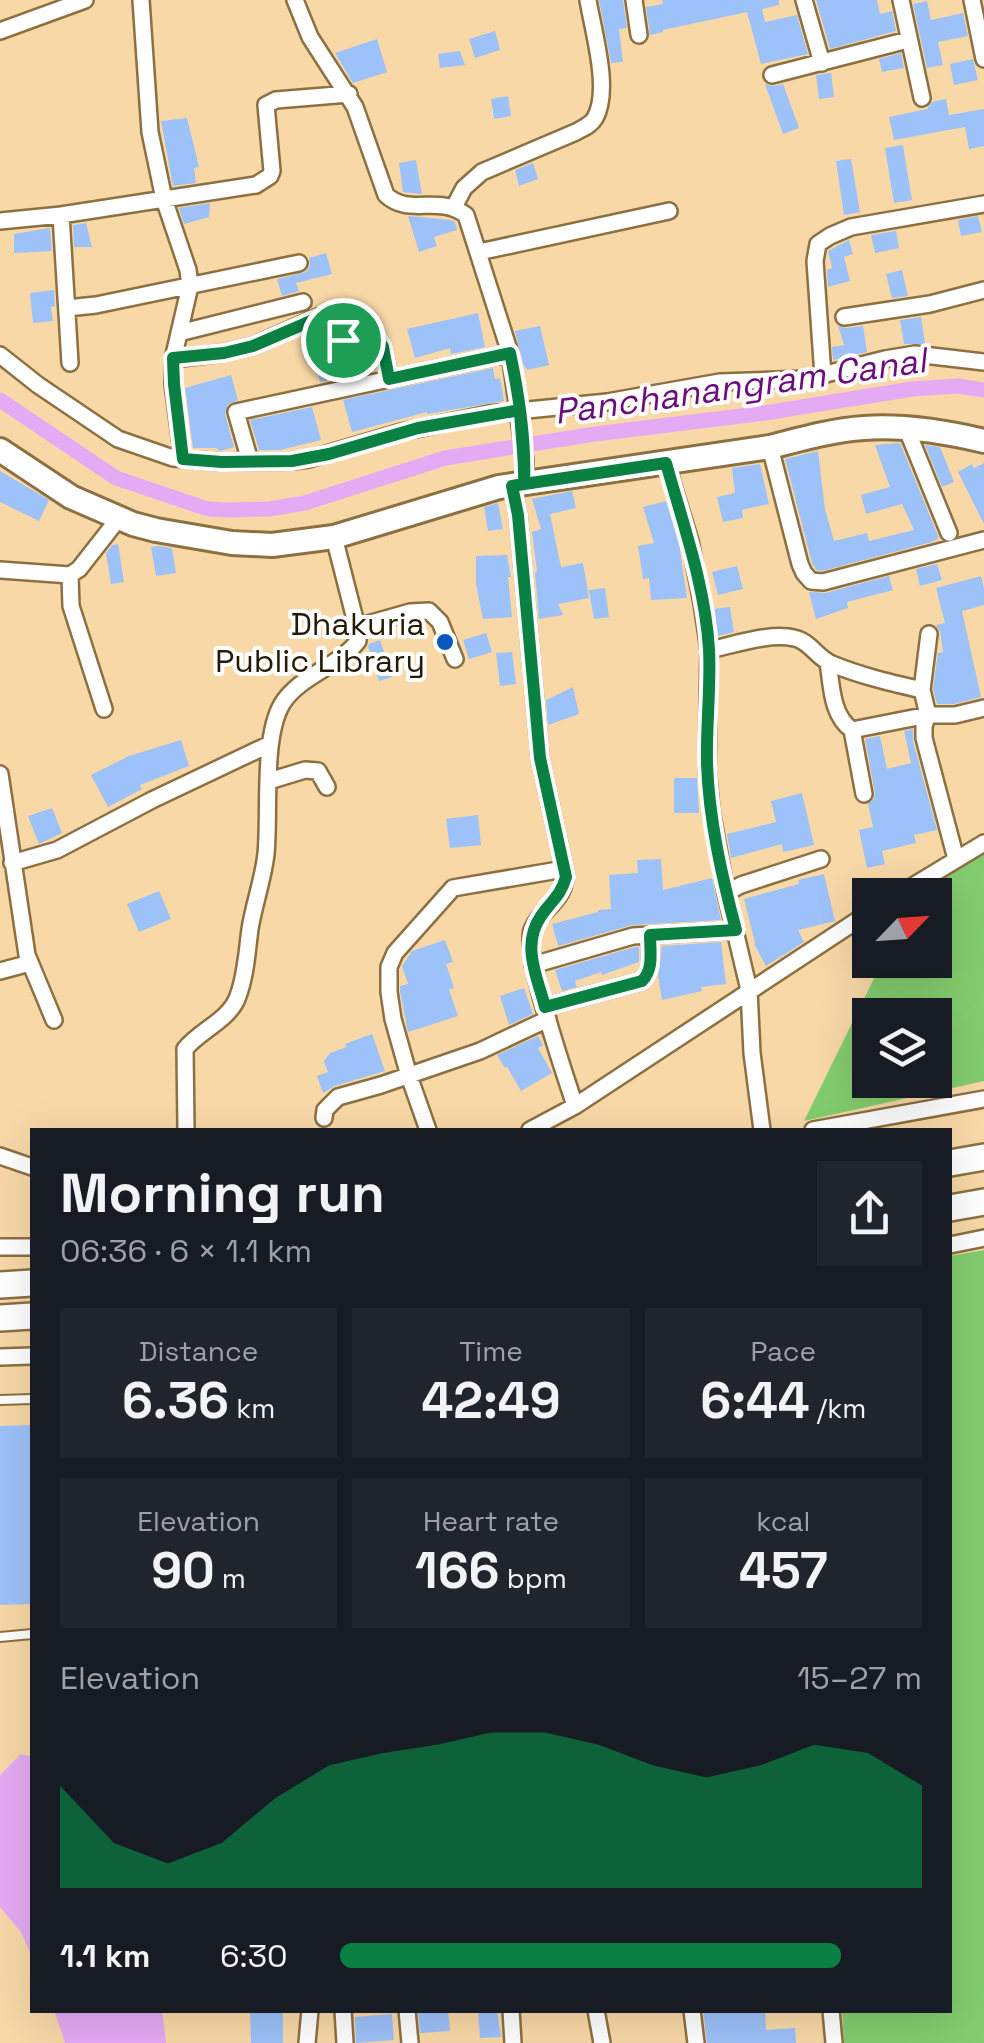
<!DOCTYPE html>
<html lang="en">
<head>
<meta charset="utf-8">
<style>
  :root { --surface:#171b24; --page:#20242c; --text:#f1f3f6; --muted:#9ea1a6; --accent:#0b8043 }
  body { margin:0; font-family:"Space Grotesk",sans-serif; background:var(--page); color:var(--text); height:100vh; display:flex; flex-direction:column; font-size:38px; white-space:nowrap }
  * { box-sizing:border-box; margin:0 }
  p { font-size:32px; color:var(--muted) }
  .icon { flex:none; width:55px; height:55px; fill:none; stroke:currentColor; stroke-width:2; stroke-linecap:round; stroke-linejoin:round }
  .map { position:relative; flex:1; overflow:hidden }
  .details { position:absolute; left:30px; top:1128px; width:922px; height:885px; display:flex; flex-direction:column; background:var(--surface); border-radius:0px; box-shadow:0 10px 40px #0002 }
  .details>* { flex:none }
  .needle { width:65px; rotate:65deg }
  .fabs { position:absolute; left:852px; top:878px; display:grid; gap:20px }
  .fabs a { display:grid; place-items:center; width:100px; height:100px; border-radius:0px; background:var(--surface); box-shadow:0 10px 40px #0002; font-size:50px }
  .pin { position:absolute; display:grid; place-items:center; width:85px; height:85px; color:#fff; margin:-42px; border:5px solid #fff; border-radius:50%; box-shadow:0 2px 10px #0007 }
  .round { display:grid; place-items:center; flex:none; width:105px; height:105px; border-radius:0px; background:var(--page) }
  .summary { display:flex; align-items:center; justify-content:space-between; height:170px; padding:0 30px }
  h1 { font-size:55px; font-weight:800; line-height:75px }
  .figures { display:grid; grid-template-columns:repeat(3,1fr); gap:15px; height:170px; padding:10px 30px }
  .figures div { display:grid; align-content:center; border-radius:0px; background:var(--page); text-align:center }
  .figures b { font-size:50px; font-weight:800 }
  .figures small { font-size:28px; font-weight:400 }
  .figures p { font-size:28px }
  .chart { height:280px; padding:20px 30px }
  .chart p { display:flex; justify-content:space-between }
  .chart svg { width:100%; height:180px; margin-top:10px; fill:var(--accent); opacity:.7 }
  ul { padding:0 30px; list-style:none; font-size:32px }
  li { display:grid; grid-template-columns:160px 120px 1fr; align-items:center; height:75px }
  li i { height:25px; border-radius:12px; background:var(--accent) }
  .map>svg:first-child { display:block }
  .green { fill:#83cc6e; fill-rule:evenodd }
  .water { fill:#e4aaf4 }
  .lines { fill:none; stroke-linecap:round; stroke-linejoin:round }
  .canal { stroke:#e4aaf4; stroke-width:15 }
  .building { fill:#9dc1f9 }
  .lane-casing { stroke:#8c7041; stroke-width:12 }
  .street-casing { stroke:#8c7041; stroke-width:20 }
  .secondary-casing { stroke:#8c7041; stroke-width:28 }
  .primary-casing { stroke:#8c7041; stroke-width:30 }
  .lane { stroke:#fff; stroke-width:8 }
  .street { stroke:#fff; stroke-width:15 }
  .secondary { stroke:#fff; stroke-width:22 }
  .primary { stroke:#fff; stroke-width:25 }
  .route-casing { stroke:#fff; stroke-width:20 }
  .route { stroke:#0b8043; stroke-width:12 }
  .poi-dot { fill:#0957c1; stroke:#fefefe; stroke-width:4 }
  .labels { text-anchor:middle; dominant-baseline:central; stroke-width:8; stroke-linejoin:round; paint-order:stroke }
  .poi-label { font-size:32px; fill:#251a07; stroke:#fefefe; text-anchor:end }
  .water-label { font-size:35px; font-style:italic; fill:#6a0c7e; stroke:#fefefe }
</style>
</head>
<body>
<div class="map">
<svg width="984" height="2043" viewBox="0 0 984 2043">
  <rect width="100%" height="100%" fill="#f8d8a7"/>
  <path class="green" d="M 984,854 L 984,1081 L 804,1121 L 883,960 L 935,960 L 935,895 L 913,895 ZM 870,1015 L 935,1015 L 935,1080 L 870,1080 Z
    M 984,1250 L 984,2043 L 844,2043 L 842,2010 L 950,2010 L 950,1256 Z"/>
  <path class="water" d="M 21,1754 L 32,1757 L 32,1957 L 21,1932 L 0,1907 L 0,1775 Z
    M 54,2010 L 162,2010 L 166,2043 L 65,2043 Z"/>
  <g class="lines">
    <path class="canal" d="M 0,400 L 116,478 L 208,509 L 227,510 L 269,509 L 305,503 L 445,458 L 595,434 L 765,413 L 912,389 L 958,386 L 984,390"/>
  </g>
  <path class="building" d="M 599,0 L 623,0 L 627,28 L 619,29 L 623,62 L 611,63 Z
    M 662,0 L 779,0 L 779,5 L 762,9 L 765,22 L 797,15 L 808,54 L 761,64 L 747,12 L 663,30 L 663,32 L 650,35 L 646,7 L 663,4 Z
    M 816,0 L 877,0 L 880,14 L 892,11 L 896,31 L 830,49 Z
    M 927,1 L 931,20 L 963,13 L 968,36 L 938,42 L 943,65 L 927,68 L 913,4 Z
    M 495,31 L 500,50 L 475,58 L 469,39 Z
    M 377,39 L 387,72 L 353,83 L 335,53 Z
    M 460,51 L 465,65 L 440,68 L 438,54 Z
    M 901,53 L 904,68 L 882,72 L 879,59 Z
    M 973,59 L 978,80 L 954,85 L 950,64 Z
    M 831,73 L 834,97 L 819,99 L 816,75 Z
    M 765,84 L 774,86 L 783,84 L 799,128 L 783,134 Z
    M 508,96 L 511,116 L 494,119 L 491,99 Z
    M 946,99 L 949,115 L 984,109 L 984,146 L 969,149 L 965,127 L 894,140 L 889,117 L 927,109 L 932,102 Z
    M 187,118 L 199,167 L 194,168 L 196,183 L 173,186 L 161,121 Z
    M 903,145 L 912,200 L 894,203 L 885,148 Z
    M 851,159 L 860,212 L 844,215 L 836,161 Z
    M 416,160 L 422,194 L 403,192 L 399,163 Z
    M 533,163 L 538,179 L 519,186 L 515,170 Z
    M 210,203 L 209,217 L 184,224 L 179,208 Z
    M 408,216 L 451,220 L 455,222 L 457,230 L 434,237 L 437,246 L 419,252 Z
    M 978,216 L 982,232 L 961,236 L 958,220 Z
    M 86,223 L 92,247 L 74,247 L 73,225 Z
    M 50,228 L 52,251 L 14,253 L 14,234 Z
    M 896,231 L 899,248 L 875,253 L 871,235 Z
    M 849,240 L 853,254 L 844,257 L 850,281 L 828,287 L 827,270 L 832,268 L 828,251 Z
    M 326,253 L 332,274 L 296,283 L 299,291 L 282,296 L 277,279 L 306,272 L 310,266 L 309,258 Z
    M 902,270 L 908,296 L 892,298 L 886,274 Z
    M 54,290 L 55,306 L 51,307 L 53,321 L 33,323 L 30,293 Z
    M 478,313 L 485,347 L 451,354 L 450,348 L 415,358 L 407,329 Z
    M 921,317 L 925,344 L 904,344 L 900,320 Z
    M 540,326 L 549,365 L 527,370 L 523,364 L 515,331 Z
    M 838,326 L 846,328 L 863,326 L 867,352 L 833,360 L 832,347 L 844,345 Z
    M 318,333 L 324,345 L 333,354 L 369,346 L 372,351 L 376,369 L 320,382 L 307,336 Z
    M 493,368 L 495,379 L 500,378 L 504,401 L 427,414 L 427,412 L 352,432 L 343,400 Z
    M 231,375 L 238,400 L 228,405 L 225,414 L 234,447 L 220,451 L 216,448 L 193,448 L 185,388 Z
    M 312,407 L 321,440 L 280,450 L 259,450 L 250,420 Z
    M 900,443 L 939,538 L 932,542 L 822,571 L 816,570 L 812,563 L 785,459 L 818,451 L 825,509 L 834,541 L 867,533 L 869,541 L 914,530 L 902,504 L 866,514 L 861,495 L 890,487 L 875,445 Z
    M 925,445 L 940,447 L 954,482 L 942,487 Z
    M 984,463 L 984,524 L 958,472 L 972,464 L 974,468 Z
    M 760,464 L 769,504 L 742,510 L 743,518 L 723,522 L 717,497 L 735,493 L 732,468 Z
    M 0,471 L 49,500 L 39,521 L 0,502 Z
    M 572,491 L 576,508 L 550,514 L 561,567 L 583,563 L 589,598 L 558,604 L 563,615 L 539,619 L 535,573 L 537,571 L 532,532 L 541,529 L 532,499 Z
    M 666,501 L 679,544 L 687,598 L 651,600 L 649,578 L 643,579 L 638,546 L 654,543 L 643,507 Z
    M 498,503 L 503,529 L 488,531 L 484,507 Z
    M 118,544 L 124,582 L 111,584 L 106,553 L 112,545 Z
    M 158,546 L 172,548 L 176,573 L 156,576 L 151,547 Z
    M 507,555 L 511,577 L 508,577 L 512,617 L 483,619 L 476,584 L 476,556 Z
    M 937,564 L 942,580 L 920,586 L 916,569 Z
    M 737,566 L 743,589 L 718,595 L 712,572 Z
    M 889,576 L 893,590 L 847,602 L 848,608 L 816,619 L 809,592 L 825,593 Z
    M 981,576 L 984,588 L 984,605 L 962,611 L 981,697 L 954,704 L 937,704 L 933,689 L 938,653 L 943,652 L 940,631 L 936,625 L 945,623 L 936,588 Z
    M 605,588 L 609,617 L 594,619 L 589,590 Z
    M 730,607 L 734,632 L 718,636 L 714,609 Z
    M 486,633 L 492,652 L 469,659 L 463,640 Z
    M 380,640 L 392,677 L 379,681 L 368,646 L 369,644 Z
    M 512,652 L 516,684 L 500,686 L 496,653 Z
    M 573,687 L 579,714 L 548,725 L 546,700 Z
    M 913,729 L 913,741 L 937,830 L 914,835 L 916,843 L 882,851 L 885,864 L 867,868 L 859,830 L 873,827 L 868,804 L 874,799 L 875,793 L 865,739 L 880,736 L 887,769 L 911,763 L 904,731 Z
    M 181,740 L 189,766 L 140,785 L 142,789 L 108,807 L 91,775 L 129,756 Z
    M 674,778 L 697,778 L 699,813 L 674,813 Z
    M 802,793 L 814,845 L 783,852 L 782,844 L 731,858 L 727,834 L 776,822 L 771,801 Z
    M 52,808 L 62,833 L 39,844 L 28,816 Z
    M 478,815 L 481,845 L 450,848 L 446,819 Z
    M 661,859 L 663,890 L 712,878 L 721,920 L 632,925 L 558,946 L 552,924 L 598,912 L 598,910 L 611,909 L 609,875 L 638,873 L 637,860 Z
    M 824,874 L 835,921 L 798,930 L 804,942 L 766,966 L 754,944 L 755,943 L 744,899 L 799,884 L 798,880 Z
    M 159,891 L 171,919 L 139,932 L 127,904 Z
    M 445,940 L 453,962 L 446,964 L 454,988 L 449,990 L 458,1016 L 408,1032 L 400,991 L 400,986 L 408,984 L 402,966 L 412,951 Z
    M 721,942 L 726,984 L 701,987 L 702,991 L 662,1000 L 658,976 L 662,946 Z
    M 635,947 L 639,947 L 639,962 L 602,975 L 601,972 L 575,981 L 577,987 L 562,991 L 555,970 Z
    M 524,988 L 533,1014 L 509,1025 L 500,996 Z
    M 372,1034 L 385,1071 L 335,1086 L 323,1093 L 317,1076 L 328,1072 L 324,1061 L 330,1053 L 347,1047 L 345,1044 Z
    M 538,1036 L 543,1045 L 538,1048 L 552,1073 L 521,1091 L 507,1067 L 505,1068 L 497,1055 Z
    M 32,1425 L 32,1604 L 0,1605 L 0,1426 Z
    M 250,2010 L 283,2010 L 283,2043 L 251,2043 Z
    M 418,2010 L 448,2010 L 450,2031 L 420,2033 Z
    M 478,2010 L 497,2010 L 501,2037 L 480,2038 Z
    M 703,2010 L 765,2010 L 766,2030 L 795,2028 L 796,2043 L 707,2043 Z
    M 392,2014 L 394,2040 L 356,2043 L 355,2017 Z"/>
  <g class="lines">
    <g class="lane-casing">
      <path id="lane" d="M 0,1400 L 32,1399
        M 0,1637 L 32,1634"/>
    </g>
    <g class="street-casing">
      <path id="street" d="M 141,0 L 150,132 L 164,199 L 188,270 L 190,286 L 173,359 L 173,384 L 183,459
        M 295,0 L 310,37 L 355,107 L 386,195 C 410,217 437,194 466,215 L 510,353 L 525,461 L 524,484
        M 634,0 L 639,35
        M 804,0 L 822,63
        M 901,0 L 922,98
        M 972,0 L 984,59
        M 0,31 L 85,0
        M 772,75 L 908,40
        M 454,207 L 464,188 L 482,172 L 576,132 C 583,128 591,125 595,118 C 611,90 593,31 588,0
        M 61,215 L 70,363
        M 0,221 L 61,215 L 256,185 L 270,176 L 272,171 L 266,105 L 276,100 L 349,94
        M 479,252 L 669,211
        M 67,308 L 96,305 L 299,263
        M 844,317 L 930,304 L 984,290
        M 179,333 L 303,302
        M 0,355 L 38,385 L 118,439 L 173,458 L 222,462 L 292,461 L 309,459 L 401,432 L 489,414 L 607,402 L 720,382 L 806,379 L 885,359 L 915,354 L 984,362
        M 173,359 L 223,353 L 253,346 L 318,317 L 324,320 L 334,339 L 343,341 L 374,333 L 383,347 L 389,379
        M 823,376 L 815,261 L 818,244 L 830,236 L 851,227 L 984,204
        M 907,430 L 949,533
        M 770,447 L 800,564 L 804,573 L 811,581 L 823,582 L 984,540
        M 250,461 L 236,412 L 510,353
        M 666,463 L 690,541 L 702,603 L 709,650 L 707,768 L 711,810 L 726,893 L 749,990 L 752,1053 L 762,1130
        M 512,485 L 518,515 L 540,758 L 566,877 C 564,882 564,887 561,892 C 554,906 538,914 532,930 C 523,955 565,1074 575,1106
        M 0,570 L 70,575 L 79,569 L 119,518
        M 70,575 L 71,606 L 104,709
        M 357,627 L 410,612 L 429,611 L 440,622 L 455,659
        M 709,650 C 733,645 771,632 794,638 C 810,641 817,658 832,664 C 861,676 892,683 922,690 L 928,715 L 955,715 L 984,708
        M 828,663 C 832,686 831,715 852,730 L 928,715 L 924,726 L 924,738 L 956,859
        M 922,690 L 929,634
        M 852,730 L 864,794
        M 0,774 L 27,955 L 54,1020
        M 269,781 L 305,770 L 318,771 L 327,787
        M 12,863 L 57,850 L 152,800 L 270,744
        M 726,893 L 741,885 L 821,859
        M 898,895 L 984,843
        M 533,965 L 633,936 L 736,930
        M 0,971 L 30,963
        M 545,1007 L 642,981 C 654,969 650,951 650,935
        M 324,1118 L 325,1110 L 338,1097 L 381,1085 L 480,1051 L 548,1019
        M 186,1130 L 185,1049 C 199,1031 231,1019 238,996 C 246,975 247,951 250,929 C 254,904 263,880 266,854 C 270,813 262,738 282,704 C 299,676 338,667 358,641 L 357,627 L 334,537
        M 428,1130 L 409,1076 L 393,1019 L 389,992 L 389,967 L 395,953 L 453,888 L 564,869
        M 530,1130 L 575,1106 L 870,912
        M 813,1130 L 984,1099
        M 0,1156 L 32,1167
        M 950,1245 L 984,1238
        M 0,1247 L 32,1247
        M 0,1357 L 32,1356
        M 343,2010 L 345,2043
        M 407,2010 L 410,2043
        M 511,2010 L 513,2043
        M 596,2010 L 602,2043
        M 692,2010 L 696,2043
        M 831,2010 L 834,2043
        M 307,2043 L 310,2010"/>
    </g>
    <g class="secondary-casing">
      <path id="secondary" d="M 0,450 L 71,497 L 133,524 L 156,530 L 232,543 L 272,545 L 334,537 L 499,487 L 770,447 C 801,439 833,430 864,428 C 904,425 946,432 984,441"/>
    </g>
    <g class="primary-casing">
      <path id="primary" d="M 950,1163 L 984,1157
        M 950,1208 L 984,1202
        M 0,1285 L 32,1283
        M 0,1318 L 32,1316"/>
    </g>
    <use href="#lane" class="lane"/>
    <use href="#street" class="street"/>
    <use href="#secondary" class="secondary"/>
    <use href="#primary" class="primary"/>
  </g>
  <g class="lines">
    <g class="route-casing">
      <path id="route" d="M 343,340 L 374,333 L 383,347 L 389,379 L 510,353 C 519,395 526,440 524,484 L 512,486 L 518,515 L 540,758 L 566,877 C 560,897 552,900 541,916 C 521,945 537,976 545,1007 L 642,981 C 654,969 650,952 650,935 L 736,930 C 722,877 709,820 707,764 C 706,726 711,687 709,649 C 705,585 683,524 666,463 L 524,484 C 525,459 521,435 520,410 L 418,428 L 329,454 L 292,461 L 222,462 L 183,459 L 174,384 L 173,358 L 224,353 L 253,346 L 318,318 L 324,320 L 334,339 L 343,340"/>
    </g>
    <use href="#route" class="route"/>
  </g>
  <circle class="poi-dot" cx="445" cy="642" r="10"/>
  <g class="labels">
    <g class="poi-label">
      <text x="425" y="624">Dhakuria<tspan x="425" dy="37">Public Library</tspan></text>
    </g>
    <g class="water-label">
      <text transform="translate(740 386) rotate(-8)">Panchanangram Canal</text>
    </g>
  </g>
</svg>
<div class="fabs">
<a><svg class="needle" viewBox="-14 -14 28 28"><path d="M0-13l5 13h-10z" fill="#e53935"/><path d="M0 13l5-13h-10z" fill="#9ea1a6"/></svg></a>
<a><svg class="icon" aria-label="layers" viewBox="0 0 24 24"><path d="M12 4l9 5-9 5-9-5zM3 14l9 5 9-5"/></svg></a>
</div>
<div class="pin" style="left:343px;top:340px;background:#1e9e55"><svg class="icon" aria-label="arrive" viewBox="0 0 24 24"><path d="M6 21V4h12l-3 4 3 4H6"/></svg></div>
<section class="details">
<div class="summary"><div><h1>Morning run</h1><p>06:36 · 6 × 1.1 km</p></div><a class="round"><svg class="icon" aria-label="share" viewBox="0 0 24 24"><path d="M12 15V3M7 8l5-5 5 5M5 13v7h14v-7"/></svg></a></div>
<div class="figures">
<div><p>Distance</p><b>6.36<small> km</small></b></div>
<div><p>Time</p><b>42:49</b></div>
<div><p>Pace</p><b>6:44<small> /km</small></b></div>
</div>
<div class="figures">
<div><p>Elevation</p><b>90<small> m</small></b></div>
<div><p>Heart rate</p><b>166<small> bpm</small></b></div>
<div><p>kcal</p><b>457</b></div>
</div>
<div class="chart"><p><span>Elevation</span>15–27 m</p>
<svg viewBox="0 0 160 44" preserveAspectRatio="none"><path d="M0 44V19L10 33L20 38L30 33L40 22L50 14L60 11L70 9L80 6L90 6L100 9L110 14L120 17L130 14L140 9L150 11L160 19V44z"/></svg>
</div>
<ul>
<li><b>1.1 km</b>6:30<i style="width:86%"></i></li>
</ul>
</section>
</div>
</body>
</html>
